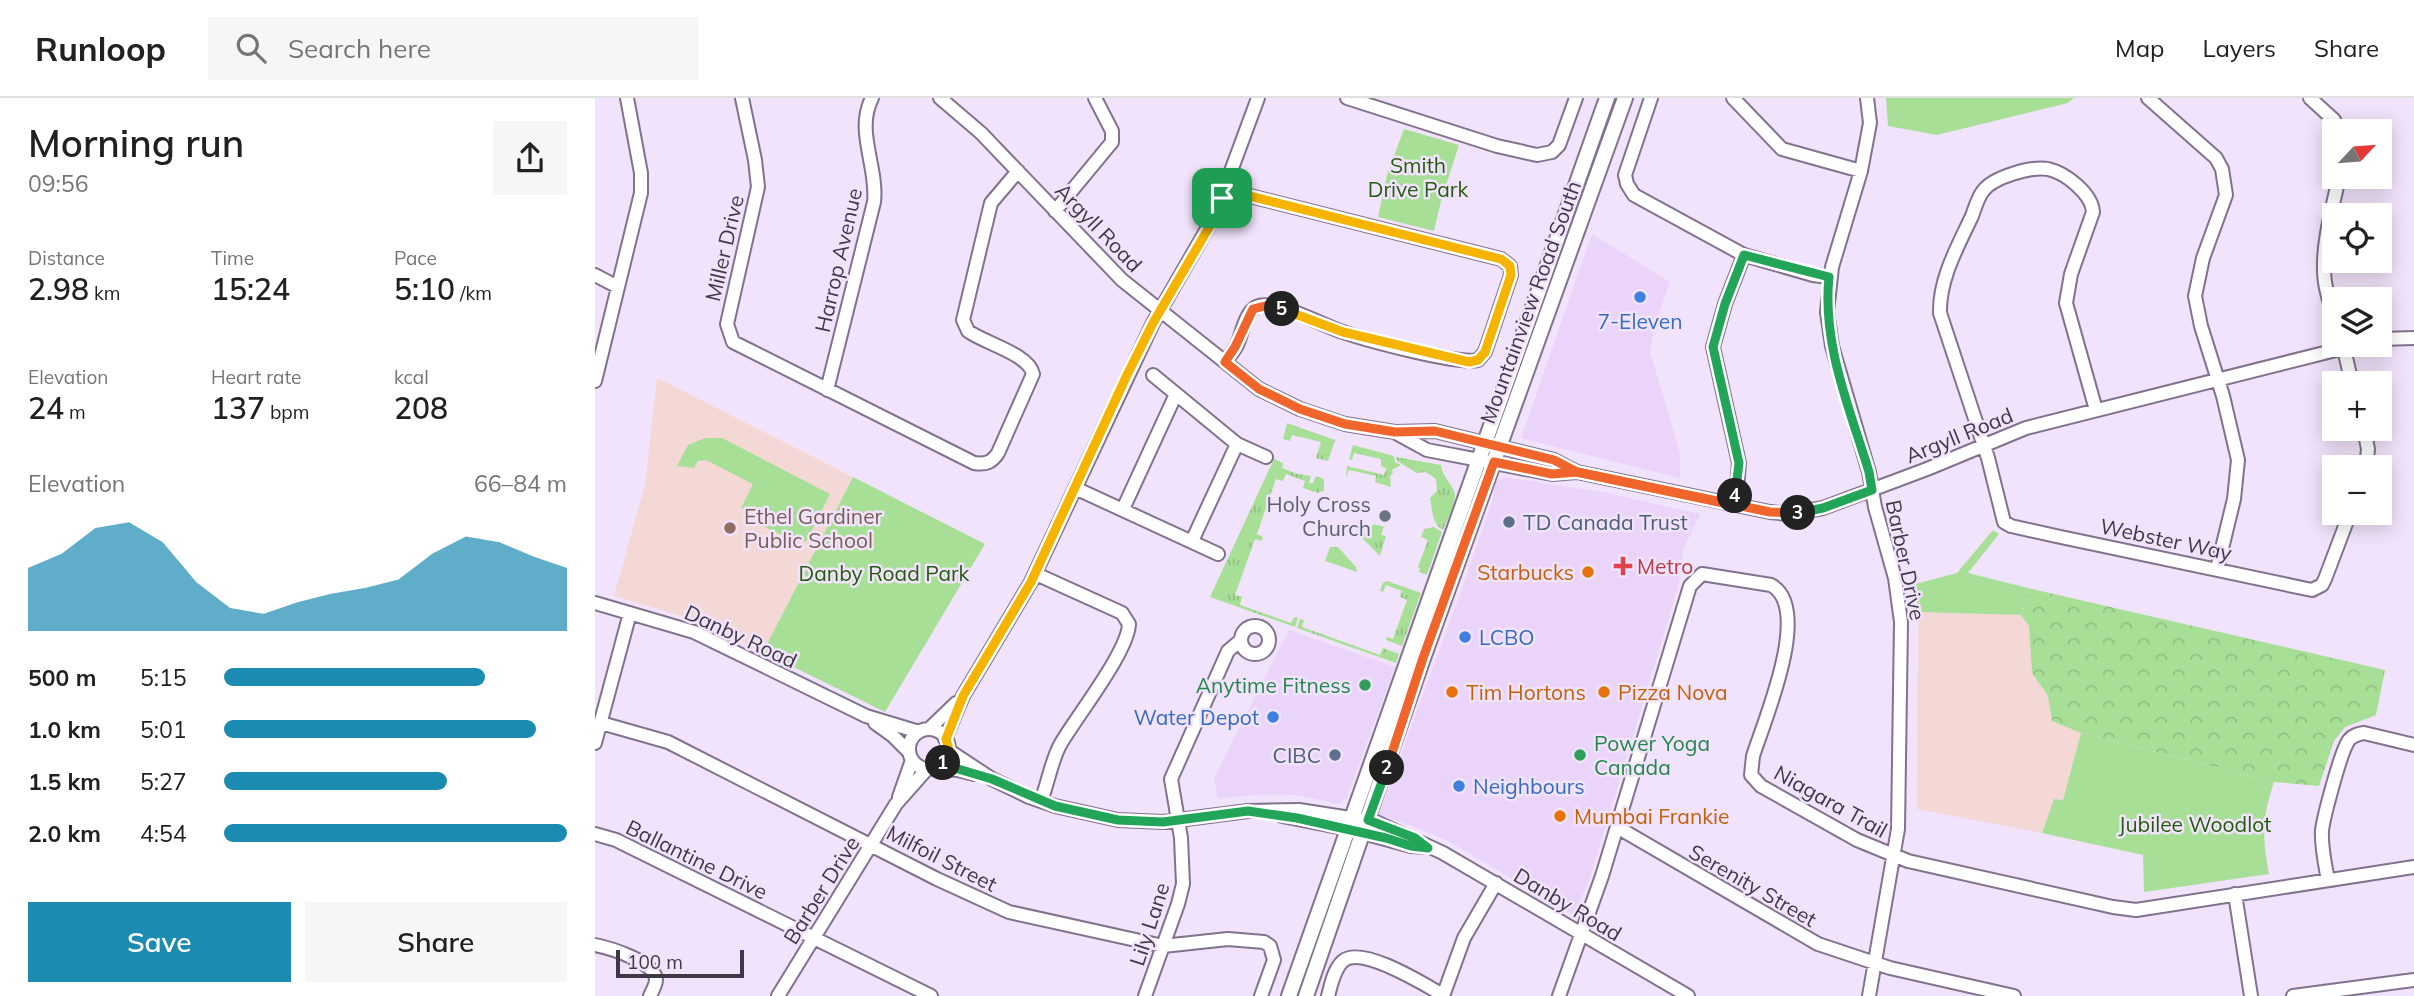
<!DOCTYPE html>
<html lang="en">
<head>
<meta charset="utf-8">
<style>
  :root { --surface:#fff; --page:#f6f6f6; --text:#202124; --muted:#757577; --line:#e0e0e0; --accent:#1c8bb1 }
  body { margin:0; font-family:Mulish,sans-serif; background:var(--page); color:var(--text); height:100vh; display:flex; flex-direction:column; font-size:26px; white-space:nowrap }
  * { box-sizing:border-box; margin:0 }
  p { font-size:23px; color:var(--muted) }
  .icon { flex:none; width:38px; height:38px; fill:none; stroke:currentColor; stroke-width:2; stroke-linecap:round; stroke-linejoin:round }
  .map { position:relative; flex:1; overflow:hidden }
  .panel { display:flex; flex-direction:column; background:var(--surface); width:595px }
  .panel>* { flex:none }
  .needle { width:46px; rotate:64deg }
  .tools { position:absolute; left:1727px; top:21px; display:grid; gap:14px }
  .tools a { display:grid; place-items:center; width:70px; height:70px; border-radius:0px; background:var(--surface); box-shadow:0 4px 18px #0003; font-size:35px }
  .scale { position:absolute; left:21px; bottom:18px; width:128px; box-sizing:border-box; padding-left:7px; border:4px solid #403945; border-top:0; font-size:19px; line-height:24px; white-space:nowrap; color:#403945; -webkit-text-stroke:5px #f1e3fb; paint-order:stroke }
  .pin { position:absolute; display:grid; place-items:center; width:60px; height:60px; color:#fff; margin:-30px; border-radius:14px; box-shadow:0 4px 10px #0006 }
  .km { position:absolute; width:35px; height:35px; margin:-18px; border-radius:50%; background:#222; color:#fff; font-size:19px; line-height:35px; text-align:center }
  .round { display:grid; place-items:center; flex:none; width:74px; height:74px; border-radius:0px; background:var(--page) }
  .summary { display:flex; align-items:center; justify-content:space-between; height:119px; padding:0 28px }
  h1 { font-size:38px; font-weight:600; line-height:52px }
  .figures { display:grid; grid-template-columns:repeat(3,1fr); gap:10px; height:119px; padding:7px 28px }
  .figures div { display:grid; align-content:center }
  .figures b { font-size:30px; font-weight:600 }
  .figures small { font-size:19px; font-weight:400 }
  .figures p { font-size:19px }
  .chart { height:196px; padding:14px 28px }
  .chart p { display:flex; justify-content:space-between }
  .chart svg { width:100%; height:126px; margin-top:7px; fill:var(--accent); opacity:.7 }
  .cta { display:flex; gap:14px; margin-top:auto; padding:14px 28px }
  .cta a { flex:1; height:80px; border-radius:0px; background:var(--accent); color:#fff; font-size:28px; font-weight:600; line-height:80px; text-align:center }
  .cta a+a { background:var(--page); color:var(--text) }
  ul { padding:0 28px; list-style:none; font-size:23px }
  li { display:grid; grid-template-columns:112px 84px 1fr; align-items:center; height:52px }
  li i { height:18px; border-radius:9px; background:var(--accent) }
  header { display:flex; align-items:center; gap:42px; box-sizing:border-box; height:98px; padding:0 35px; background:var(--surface); border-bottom:2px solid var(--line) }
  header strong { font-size:33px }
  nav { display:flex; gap:38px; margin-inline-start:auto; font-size:24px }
  .search { width:490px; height:63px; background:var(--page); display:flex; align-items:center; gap:18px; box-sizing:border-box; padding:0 24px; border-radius:0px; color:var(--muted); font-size:26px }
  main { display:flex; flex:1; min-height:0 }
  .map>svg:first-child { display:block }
  .built { fill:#ead4f9 }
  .education { fill:#f3d8d6 }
  .grass { fill:url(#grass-tufts) }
  .forest { fill:url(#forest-crowns) }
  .green { fill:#a8df97 }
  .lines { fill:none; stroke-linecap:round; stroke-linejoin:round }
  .minor-casing { stroke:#82728d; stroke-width:16 }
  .major-casing { stroke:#82728d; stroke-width:18 }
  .minor { stroke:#fff; stroke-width:12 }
  .major { stroke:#fff; stroke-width:14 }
  .split-1-casing { stroke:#fff; stroke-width:14 }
  .split-2-casing { stroke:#fff; stroke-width:14 }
  .split-3-casing { stroke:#fff; stroke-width:14 }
  .split-4-casing { stroke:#fff; stroke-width:14 }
  .split-5-casing { stroke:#fff; stroke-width:14 }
  .split-6-casing { stroke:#fff; stroke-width:14 }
  .split-1 { stroke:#f5b400; stroke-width:9 }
  .split-2 { stroke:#22a559; stroke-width:9 }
  .split-3 { stroke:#f0652b; stroke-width:9 }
  .split-4 { stroke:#22a559; stroke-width:9 }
  .split-5 { stroke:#f0652b; stroke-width:9 }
  .split-6 { stroke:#f5b400; stroke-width:9 }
  .shop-dot { fill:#3f7fe0; stroke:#f1e3fb; stroke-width:2.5 }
  .worship-dot { fill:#6b7280; stroke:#f1e3fb; stroke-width:2.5 }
  .service-dot { fill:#5c6f8a; stroke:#f1e3fb; stroke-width:2.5 }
  .education-dot { fill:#8d6e63; stroke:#f1e3fb; stroke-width:2.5 }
  .health-dot { fill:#e0444e; stroke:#f1e3fb; stroke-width:2.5 }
  .food-dot { fill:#e8710a; stroke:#f1e3fb; stroke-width:2.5 }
  .leisure-dot { fill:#2e9e5b; stroke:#f1e3fb; stroke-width:2.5 }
  .labels { text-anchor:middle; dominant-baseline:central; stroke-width:5; stroke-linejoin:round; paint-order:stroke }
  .park-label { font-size:21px; fill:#245c0d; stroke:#f1e3fb }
  .street-label { font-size:21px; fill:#403945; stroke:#f1e3fb }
  .shop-label { font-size:21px; fill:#366cbe; stroke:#f1e3fb; text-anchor:start }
  .worship-label { font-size:21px; fill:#5b616d; stroke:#f1e3fb; text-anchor:end }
  .education-label { font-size:21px; fill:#785e54; stroke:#f1e3fb; text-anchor:start }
  .service-label { font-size:21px; fill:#4e5e75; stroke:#f1e3fb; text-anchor:start }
  .health-label { font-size:21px; fill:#be3a42; stroke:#f1e3fb; text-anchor:start }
  .food-label { font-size:21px; fill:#c56008; stroke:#f1e3fb; text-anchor:start }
  .leisure-label { font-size:21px; fill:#27864d; stroke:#f1e3fb; text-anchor:end }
</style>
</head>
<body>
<header>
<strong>Runloop</strong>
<div class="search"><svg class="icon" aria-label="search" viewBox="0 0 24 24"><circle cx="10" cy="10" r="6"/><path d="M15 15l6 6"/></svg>Search here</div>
<nav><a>Map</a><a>Layers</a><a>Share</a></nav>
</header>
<main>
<section class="panel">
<div class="summary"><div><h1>Morning run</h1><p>09:56</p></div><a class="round"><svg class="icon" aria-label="share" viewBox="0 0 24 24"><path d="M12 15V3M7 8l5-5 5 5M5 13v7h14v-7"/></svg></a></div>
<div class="figures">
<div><p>Distance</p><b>2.98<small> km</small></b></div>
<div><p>Time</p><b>15:24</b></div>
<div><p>Pace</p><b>5:10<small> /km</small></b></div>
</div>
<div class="figures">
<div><p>Elevation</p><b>24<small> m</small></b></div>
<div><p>Heart rate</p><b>137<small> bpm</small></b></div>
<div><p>kcal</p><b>208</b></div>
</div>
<div class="chart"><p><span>Elevation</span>66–84 m</p>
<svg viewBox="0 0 160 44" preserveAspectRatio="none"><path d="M0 44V22L10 17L20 8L30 6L40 13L50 27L60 36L70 38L80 34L90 31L100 29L110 26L120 17L130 11L140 13L150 18L160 22V44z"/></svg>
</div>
<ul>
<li><b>500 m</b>5:15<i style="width:76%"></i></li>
<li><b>1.0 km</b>5:01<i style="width:91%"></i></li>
<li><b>1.5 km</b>5:27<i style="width:65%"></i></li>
<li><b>2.0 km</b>4:54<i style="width:100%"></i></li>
</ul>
<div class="cta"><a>Save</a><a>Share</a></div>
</section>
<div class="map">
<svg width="1819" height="898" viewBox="0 0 1819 898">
  <defs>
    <pattern id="grass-tufts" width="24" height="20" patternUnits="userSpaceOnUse" patternTransform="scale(1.75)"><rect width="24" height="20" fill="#a8df97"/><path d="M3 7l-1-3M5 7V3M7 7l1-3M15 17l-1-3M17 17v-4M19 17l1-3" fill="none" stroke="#92c084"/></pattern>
    <pattern id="forest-crowns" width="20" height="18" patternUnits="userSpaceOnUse" patternTransform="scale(1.75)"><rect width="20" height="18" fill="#a8df97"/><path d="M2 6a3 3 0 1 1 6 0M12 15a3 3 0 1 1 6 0" fill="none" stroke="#92c084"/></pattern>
  </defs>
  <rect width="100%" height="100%" fill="#f1e3fb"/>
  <path class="built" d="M 997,136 L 1075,184 L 1060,227 L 1055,254 L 1085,355 L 1085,380 L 926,340 Z
    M 909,379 L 1012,395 L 1105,416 L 1088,452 L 1083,489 L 995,780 L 979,817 L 853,743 L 823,730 L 784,717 L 869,485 L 897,404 L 901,384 Z
    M 694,532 L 800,569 L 751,701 L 743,706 L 702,697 L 675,696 L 623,700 L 619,680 Z"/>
  <path class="education" d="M 62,280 L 258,379 L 168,554 L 97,521 L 19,498 L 50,387 Z
    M 1323,514 L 1426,517 L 1434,527 L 1437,575 L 1453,598 L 1457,623 L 1486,635 L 1468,702 L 1459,701 L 1447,735 L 1322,711 Z"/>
  <path class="grass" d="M 692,325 L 740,342 L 733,363 L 721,360 L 726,344 L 697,337 L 695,343 L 688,341 Z
    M 758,347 L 799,358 L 800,364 L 806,367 L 797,372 L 798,375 L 795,378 L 796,389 L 780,384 L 781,378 L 754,372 L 751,379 L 752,368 L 789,377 L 791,370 L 786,368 L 786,361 L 759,355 L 757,362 L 754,361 Z
    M 801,359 L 846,367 C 848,380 855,383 859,393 C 863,403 852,422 848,432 C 837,426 837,411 835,400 L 842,393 L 841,381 L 831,374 L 822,375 L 802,363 Z
    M 679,361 L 688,365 L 687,370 L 703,376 L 716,378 L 714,385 L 718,385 L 721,378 L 729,381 L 729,392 L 723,395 L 708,390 L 710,383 L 691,376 L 688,383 L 681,381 L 662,436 L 668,439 L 667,443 L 660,441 L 640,497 L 647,499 L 645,507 L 696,525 L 699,519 L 703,520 L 700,529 L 615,499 Z
    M 779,426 L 789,429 L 786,437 L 791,438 L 785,458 L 766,439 Z
    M 839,429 L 847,434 L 832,477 L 824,474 L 825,470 L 823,469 L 833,442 L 826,439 L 829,431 Z
    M 735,449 L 743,449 L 761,469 L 762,474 L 730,463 Z
    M 792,483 L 826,495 L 807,548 L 791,542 L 792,539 L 798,541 L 812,502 L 805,499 L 807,493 L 791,487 L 788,494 L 785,493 L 788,485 Z
    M 705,521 L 709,522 L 707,529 L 785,557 L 788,550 L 804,556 L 801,565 L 702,530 Z"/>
  <path class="forest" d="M 1433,490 L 1790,572 L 1781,617 L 1750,629 L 1739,643 L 1724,688 L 1679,684 L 1486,635 L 1457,623 L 1453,598 L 1437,575 L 1434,528 L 1426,517 Z"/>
  <path class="green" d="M 1291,0 L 1479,0 L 1473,5 L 1342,37 L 1293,28 Z
    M 809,31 L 864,47 L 846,103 L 839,133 L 783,119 L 792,77 Z
    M 110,340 L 127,340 L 235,396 L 211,444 L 191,435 L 186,437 L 170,429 L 169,424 L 146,410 L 158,386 L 111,362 L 103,363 L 99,370 L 82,368 L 93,347 Z
    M 258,379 L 390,446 L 290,614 L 168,554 Z
    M 1398,432 L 1404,436 L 1373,475 L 1433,490 L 1426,517 L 1323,514 L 1320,486 L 1362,475 Z
    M 1486,635 L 1679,684 C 1667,719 1667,740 1674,776 L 1549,794 L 1548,757 L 1447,735 L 1459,701 L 1468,702 Z"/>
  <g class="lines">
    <g class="minor-casing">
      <path id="minor" d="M 147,0 L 160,62 L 163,89 L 132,226 L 138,244 L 379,365 C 391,367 397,364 403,355 L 438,276 C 434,256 389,245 373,233 L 368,222 L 396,105 L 423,73
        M 345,0 L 386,35 L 527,182 L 664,291 L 705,311 L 750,326 L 800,334 L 840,333 L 959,362 L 982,374 L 1175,414 L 1194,416 L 1228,410 L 1332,371 L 1431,330 L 1761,247
        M 752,0 L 902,48 L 942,57 L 957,54 L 964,47 L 981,0
        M 1056,0 L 1030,77 L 1032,86 L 1039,97 L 1149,157 L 1218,177 L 1234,179
        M 1138,0 L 1187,51 L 1266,73
        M 1272,0 L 1275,25 L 1266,73 L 1237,169 L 1232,214 L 1237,248 L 1274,374 L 1280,409 L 1300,480 L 1306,524 L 1303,731 L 1274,898
        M 1553,0 L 1621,60 L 1627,71 L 1631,97 L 1608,160 L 1600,198 L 1606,228 L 1628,298 L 1643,362 L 1639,401 L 1622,471
        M 1715,0 L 1739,22 L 1745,33
        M 460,113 L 517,44 L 517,33 L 500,0
        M 0,177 L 23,189
        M 1740,221 C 1735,205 1729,189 1729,172 C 1728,141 1738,109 1744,79
        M 1785,241 L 1819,240
        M 1748,247 L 1757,285
        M 630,264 C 634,259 639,253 642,247 C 647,236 650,215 661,209 C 681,200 728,228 748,234 C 771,242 863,267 883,262 L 890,254 L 916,177 L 915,168 L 906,161 L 631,92
        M 558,277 L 642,346 L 671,359
        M 0,283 L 46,95 L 46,75 L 32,0
        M 232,292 L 279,104 C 283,69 260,33 277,0
        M 1501,312 L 1471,205 L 1476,176 L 1498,114 C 1497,96 1471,75 1453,71 C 1437,68 1398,79 1388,93 C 1383,99 1380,110 1377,118 C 1363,148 1344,181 1345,215 L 1393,360 L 1409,424 L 1416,428 L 1461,438 L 1717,492 L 1727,487 L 1730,481 L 1755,415
        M 1769,331 L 1773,351 L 1771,369
        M 801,335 L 832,352 L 957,376 L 982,374
        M 480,390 L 623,456
        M 1138,407 L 1142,390 L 1144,365 L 1118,249 L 1130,206 L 1149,157
        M 528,411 L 581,296
        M 597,443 L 642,346
        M 441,476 L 527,515 L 534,526 C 533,554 481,619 465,647 C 456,664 453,685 446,703
        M 0,505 L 99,534 L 271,618 L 324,634
        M646 542a14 14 0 1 1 28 0a14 14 0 1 1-28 0Z
        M 6,625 L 73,644 L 342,781 L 414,814 L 568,848 L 633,841 L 669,844 L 675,848 L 679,862 L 666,898
        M 280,625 L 298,638 L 314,654
        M 334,631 L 361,605
        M314 651a20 20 0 1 1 40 0a20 20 0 1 1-40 0Z
        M 350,641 L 368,598 L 436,484 L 558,225 L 619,119 L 663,0
        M 0,645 L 35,515
        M 353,652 L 397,681 L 434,699 L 460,708 L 523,722 L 568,724 L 653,713 L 704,712 L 781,724 L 848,755 L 1093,898
        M 342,670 L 363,672 L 379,676
        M 304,699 L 317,662
        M 687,718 L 753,731 L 816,748 L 833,749
        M 1022,729 L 1223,846 L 1295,870 L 1419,898
        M 0,736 L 21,742 L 336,898
        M 1733,782 C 1730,766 1726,749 1727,732 C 1729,718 1746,652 1754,642 C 1758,637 1763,636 1769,635 L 1819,647
        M 1640,796 L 1656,898
        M 0,847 C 15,850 61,864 61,882 C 61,887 57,893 55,898
        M 183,898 L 301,706 L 332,671
        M 550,898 L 583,806 L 588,786 L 586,740 L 576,681 L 633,553 L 646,542
        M 733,898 C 736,887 739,871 748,863 C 767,847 830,887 848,897
        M 848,898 L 869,840 L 901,785
        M 964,898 L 1007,778 L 1095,488 L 1107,476 L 1176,487 C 1218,510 1169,623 1158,658 L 1156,677 L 1166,688 L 1262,742 L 1313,763 L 1518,809 L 1541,812 L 1819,769
        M 1698,898 L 1819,882"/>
    </g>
    <g class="major-casing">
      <path id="major" d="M 694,898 L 1012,0
        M 711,898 L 828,560 L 1030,0"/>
    </g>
    <use href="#minor" class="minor"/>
    <use href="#major" class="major"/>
  </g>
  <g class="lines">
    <g class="split-1-casing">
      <path id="split-1" d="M 348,665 L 354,652 L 351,641 L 368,598 L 436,484 L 532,277 L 558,225 L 616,126 L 627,100"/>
    </g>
    <g class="split-2-casing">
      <path id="split-2" d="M 348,665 L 342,670 L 363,671 L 397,681 L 460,708 L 523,722 L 568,724 L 653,713 L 702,720 L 791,740 L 816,748 L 833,750 L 820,740 L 773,722 L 792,670"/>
    </g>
    <g class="split-3-casing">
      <path id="split-3" d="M 792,670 L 828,560 L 899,364 L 957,376 L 982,374 L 1175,414 L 1203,415"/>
    </g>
    <g class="split-4-casing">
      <path id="split-4" d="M 1140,398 L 1144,365 L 1118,249 L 1130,206 L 1149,157 L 1234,179 C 1227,247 1255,311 1274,374 L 1277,392 L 1228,410 L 1203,415"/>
    </g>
    <g class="split-5-casing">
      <path id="split-5" d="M 687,211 L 670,208 L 658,211 L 640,249 L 630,264 L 664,291 L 705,311 L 750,326 L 800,334 L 840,333 L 959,362 L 982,374 L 1138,407 L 1140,398"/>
    </g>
    <g class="split-6-casing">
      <path id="split-6" d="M 627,100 L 631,92 L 906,161 L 915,168 L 916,177 L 890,254 L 883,262 L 874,264 L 748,234 L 687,211"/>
    </g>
    <use href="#split-1" class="split-1"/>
    <use href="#split-2" class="split-2"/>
    <use href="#split-3" class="split-3"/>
    <use href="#split-4" class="split-4"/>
    <use href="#split-5" class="split-5"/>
    <use href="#split-6" class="split-6"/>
  </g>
  <g class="shop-dot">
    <circle cx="1045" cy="199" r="7"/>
    <circle cx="870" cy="539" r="7"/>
    <circle cx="678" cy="619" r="7"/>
    <circle cx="864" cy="688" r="7"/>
  </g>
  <circle class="worship-dot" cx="790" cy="418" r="7"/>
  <g class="service-dot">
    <circle cx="914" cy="424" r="7"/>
    <circle cx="740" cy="657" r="7"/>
  </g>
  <circle class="education-dot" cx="135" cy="430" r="7"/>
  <path class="health-dot" d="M1024.5 457.5h7v7h7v7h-7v7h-7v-7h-7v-7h7z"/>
  <g class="food-dot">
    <circle cx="993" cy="474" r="7"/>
    <circle cx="857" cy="594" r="7"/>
    <circle cx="1009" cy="594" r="7"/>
    <circle cx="965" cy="718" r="7"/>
  </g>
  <g class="leisure-dot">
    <circle cx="770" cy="587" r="7"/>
    <circle cx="985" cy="657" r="7"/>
  </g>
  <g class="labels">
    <g class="park-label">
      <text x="823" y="67">Smith<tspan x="823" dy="24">Drive Park</tspan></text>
      <text x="289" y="475">Danby Road Park</text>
      <text x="1600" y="726">Jubilee Woodlot</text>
    </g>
    <g class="street-label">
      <text transform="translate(504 129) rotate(46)">Argyll Road</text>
      <text transform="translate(129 150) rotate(-77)">Miller Drive</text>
      <text transform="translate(243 162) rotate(-77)">Harrop Avenue</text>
      <text transform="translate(935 204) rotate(-70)">Mountainview Road South</text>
      <text transform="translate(1364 337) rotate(-22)">Argyll Road</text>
      <text transform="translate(1571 441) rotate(12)">Webster Way</text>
      <text transform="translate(1311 462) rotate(78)">Barber Drive</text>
      <text transform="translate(146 538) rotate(25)">Danby Road</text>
      <text transform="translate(1236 703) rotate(29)">Niagara Trail</text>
      <text transform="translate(347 760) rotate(27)">Milfoil Street</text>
      <text transform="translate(102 761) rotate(26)">Ballantine Drive</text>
      <text transform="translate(1158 787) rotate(30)">Serenity Street</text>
      <text transform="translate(226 792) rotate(-58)">Barber Drive</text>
      <text transform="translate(973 806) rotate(31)">Danby Road</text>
      <text transform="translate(554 826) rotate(-72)">Lily Lane</text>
    </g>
    <g class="shop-label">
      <text x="1045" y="223" text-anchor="middle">7-Eleven</text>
      <text x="884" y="539">LCBO</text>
      <text x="664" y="619" text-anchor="end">Water Depot</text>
      <text x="878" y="688">Neighbours</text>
    </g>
    <g class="worship-label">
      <text x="776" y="406">Holy Cross<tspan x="776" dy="24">Church</tspan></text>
    </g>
    <g class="education-label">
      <text x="149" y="418">Ethel Gardiner<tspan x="149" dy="24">Public School</tspan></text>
    </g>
    <g class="service-label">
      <text x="928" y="424">TD Canada Trust</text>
      <text x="726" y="657" text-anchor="end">CIBC</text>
    </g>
    <g class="health-label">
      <text x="1042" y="468">Metro</text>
    </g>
    <g class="food-label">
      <text x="979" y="474" text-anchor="end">Starbucks</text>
      <text x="871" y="594">Tim Hortons</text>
      <text x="1023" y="594">Pizza Nova</text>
      <text x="979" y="718">Mumbai Frankie</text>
    </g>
    <g class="leisure-label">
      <text x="756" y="587">Anytime Fitness</text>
      <text x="999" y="645" text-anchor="start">Power Yoga<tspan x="999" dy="24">Canada</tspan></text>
    </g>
  </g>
</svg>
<div class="tools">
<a><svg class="needle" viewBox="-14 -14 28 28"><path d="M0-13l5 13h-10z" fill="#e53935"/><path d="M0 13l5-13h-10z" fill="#757577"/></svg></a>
<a><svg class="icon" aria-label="locate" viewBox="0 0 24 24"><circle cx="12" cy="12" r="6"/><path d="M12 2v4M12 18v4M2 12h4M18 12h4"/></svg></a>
<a><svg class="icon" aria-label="layers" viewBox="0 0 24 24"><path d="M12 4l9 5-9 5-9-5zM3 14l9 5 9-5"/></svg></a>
<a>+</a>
<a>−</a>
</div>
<div class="scale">100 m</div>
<div class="pin" style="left:627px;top:100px;background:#1e9e55"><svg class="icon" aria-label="arrive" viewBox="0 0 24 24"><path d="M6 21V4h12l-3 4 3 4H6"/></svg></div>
<b class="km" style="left:348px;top:665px">1</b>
<b class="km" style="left:792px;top:670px">2</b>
<b class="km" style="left:1203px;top:415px">3</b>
<b class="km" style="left:1140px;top:398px">4</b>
<b class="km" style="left:687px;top:211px">5</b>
</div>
</main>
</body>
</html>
